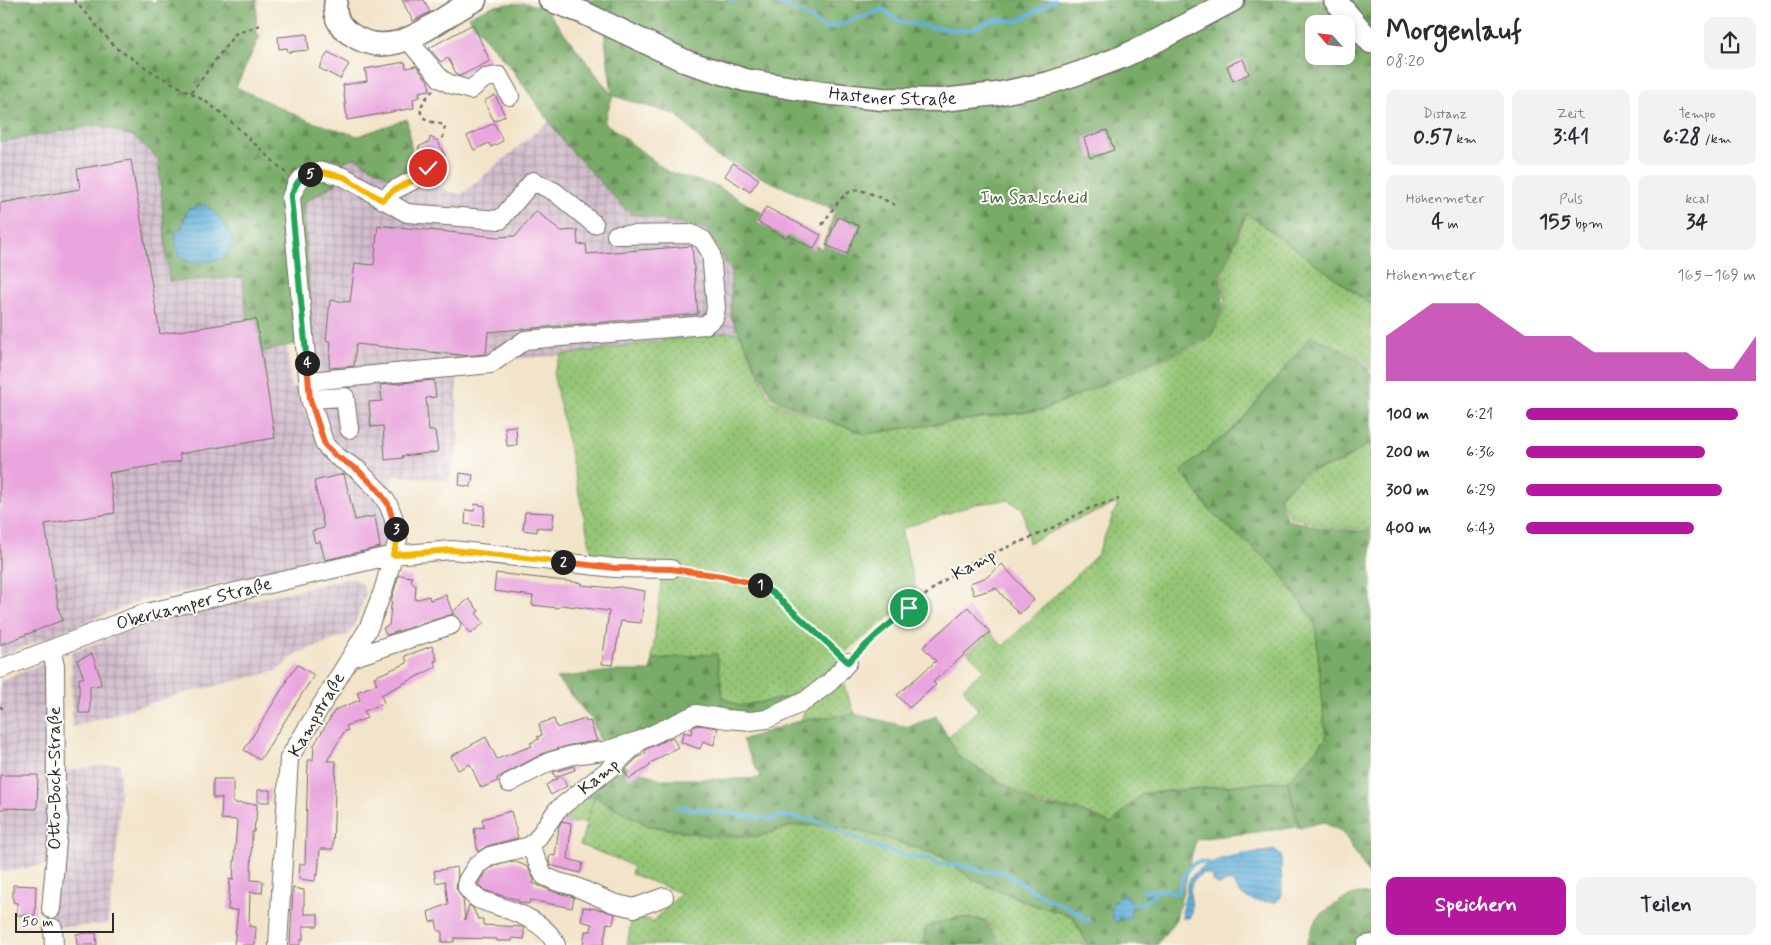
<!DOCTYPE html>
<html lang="de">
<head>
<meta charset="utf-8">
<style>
  :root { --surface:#fff; --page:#f2f2f3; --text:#2b2b33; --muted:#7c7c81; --accent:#b5179e }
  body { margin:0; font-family:Mynerve,sans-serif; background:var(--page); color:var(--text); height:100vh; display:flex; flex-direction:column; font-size:19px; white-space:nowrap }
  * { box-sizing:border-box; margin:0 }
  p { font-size:16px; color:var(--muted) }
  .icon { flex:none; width:28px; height:28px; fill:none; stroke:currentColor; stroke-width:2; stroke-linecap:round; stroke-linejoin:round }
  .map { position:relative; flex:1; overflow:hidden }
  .sheet { display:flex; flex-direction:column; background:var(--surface); width:400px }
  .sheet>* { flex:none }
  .needle { width:32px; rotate:298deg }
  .tools { position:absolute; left:1305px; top:15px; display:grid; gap:10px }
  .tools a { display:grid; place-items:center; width:50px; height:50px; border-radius:10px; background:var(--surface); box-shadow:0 2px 8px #0003; font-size:25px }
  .scale { position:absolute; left:15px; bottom:12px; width:99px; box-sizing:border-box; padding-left:5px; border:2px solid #2b2b2b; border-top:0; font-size:14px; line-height:18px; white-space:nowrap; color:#2b2b2b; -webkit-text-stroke:4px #fdfcf7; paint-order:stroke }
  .pin { position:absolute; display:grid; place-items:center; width:42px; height:42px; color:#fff; margin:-21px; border:2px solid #fff; border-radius:50%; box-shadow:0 1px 5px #0007 }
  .km { position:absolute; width:25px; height:25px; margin:-12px; border-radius:50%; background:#222; color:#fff; font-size:14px; line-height:25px; text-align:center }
  .round { display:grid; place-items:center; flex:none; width:52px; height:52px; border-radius:10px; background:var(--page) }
  .summary { display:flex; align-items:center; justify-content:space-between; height:85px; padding:0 15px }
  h1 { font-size:28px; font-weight:800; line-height:38px }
  .stats { display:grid; grid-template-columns:repeat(3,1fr); gap:8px; height:85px; padding:5px 15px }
  .stats div { display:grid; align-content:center; border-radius:10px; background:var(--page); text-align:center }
  .stats b { font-size:21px; font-weight:800 }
  .stats small { font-size:14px; font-weight:400 }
  .stats p { font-size:14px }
  .chart { height:140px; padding:10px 15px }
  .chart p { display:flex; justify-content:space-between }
  .chart svg { width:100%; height:90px; margin-top:5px; fill:var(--accent); opacity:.7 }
  .button { display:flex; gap:10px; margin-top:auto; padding:10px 15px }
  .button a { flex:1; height:58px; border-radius:10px; background:var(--accent); color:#fff; font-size:20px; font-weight:800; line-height:58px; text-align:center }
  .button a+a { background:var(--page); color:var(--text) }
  ul { padding:0 15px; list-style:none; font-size:16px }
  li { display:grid; grid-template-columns:80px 60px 1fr; align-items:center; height:38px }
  li i { height:12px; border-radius:6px; background:var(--accent) }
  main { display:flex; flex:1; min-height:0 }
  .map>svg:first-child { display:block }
  .industrial { fill:url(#industrial-grid) }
  .grass { fill:url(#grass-dots); stroke:#607850 }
  .forest { fill:url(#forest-firs); stroke:#526b49; fill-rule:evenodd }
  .green { fill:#95c676; stroke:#607850 }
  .water { fill:url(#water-rules); stroke:#466e84 }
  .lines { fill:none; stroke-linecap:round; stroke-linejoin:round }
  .stream { stroke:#62b1dc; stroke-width:4 }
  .building { fill:#e9a6de }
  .minor-casing { stroke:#716c62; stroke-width:20 }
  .major-casing { stroke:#716c62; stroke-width:25 }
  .path { stroke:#716c62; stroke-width:2.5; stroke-dasharray:4 4; stroke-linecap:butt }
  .minor { stroke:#fff; stroke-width:18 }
  .major { stroke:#fff; stroke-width:22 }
  .split-1-casing { stroke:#fff; stroke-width:10 }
  .split-2-casing { stroke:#fff; stroke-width:10 }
  .split-3-casing { stroke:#fff; stroke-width:10 }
  .split-4-casing { stroke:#fff; stroke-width:10 }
  .split-5-casing { stroke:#fff; stroke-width:10 }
  .split-6-casing { stroke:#fff; stroke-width:10 }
  .split-1 { stroke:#22a559; stroke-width:6 }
  .split-2 { stroke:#f0652b; stroke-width:6 }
  .split-3 { stroke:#f5b400; stroke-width:6 }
  .split-4 { stroke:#f0652b; stroke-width:6 }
  .split-5 { stroke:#22a559; stroke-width:6 }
  .split-6 { stroke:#f5b400; stroke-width:6 }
  .labels { text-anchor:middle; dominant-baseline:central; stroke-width:4; stroke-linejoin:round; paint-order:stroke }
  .street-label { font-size:18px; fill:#2b2b2b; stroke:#fdfcf7 }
  .park-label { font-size:18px; fill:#506145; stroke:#fdfcf7 }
</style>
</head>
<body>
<main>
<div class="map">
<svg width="1371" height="945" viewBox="0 0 1371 945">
  <defs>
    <pattern id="industrial-grid" width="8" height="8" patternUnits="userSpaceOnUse" patternTransform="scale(1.25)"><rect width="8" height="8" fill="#d1bdcc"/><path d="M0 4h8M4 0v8" fill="none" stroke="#aa9aa6"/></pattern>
    <pattern id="grass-dots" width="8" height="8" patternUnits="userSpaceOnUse" patternTransform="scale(1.25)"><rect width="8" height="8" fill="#95c676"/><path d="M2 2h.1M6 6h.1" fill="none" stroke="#7aa161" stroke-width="1.8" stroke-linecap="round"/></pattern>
    <pattern id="forest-firs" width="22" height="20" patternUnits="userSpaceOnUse" patternTransform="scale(1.25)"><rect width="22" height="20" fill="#78ab67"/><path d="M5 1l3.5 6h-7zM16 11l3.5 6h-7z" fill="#638b55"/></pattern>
    <pattern id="water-rules" width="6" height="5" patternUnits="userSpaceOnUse" patternTransform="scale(1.25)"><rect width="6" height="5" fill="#62b1dc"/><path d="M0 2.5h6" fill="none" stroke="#5190b3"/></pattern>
  </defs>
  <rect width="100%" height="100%" fill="#fdfcf7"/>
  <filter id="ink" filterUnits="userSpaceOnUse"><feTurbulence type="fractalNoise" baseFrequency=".02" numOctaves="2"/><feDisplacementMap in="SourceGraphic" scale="10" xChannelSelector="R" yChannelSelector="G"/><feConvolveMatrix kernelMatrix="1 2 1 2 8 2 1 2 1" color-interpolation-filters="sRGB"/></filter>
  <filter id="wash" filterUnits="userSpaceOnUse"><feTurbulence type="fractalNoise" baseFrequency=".0096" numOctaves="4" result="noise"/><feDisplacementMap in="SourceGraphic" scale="20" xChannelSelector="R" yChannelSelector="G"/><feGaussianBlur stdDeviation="1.12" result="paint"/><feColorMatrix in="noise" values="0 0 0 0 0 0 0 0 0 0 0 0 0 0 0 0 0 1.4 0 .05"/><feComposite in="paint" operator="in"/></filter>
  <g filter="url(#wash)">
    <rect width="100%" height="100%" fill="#f2e4c9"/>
    <path class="industrial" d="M 549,121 L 566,145 L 629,213 L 706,229 L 731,271 L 731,317 L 740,334 L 727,332 L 561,355 L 456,364 L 459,444 L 449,481 L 394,475 L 390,489 L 363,462 L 344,452 L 331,436 L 321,414 L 303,203 L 336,184 L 344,160 L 356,158 L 395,180 L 416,180 L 461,195 Z
      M 98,125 L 135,137 L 158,158 L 170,281 L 242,277 L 253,355 L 287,347 L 291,388 L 302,387 L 303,406 L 306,415 L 351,472 L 385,509 L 389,523 L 387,539 L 384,547 L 134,603 L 0,656 L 0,142 Z
      M 346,579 L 354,579 L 363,585 L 365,596 L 357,618 L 350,634 L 296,654 L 277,671 L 177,695 L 72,727 L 71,653 L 142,625 Z
      M 43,664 L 50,672 L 45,808 L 54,808 L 57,772 L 120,763 L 120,796 L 117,849 L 108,924 L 43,928 L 48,864 L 0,873 L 0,681 Z"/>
    <path class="grass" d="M 1247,213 L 1371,305 L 1371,370 L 1362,358 L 1311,336 L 1239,423 L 1181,471 L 1211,512 L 1277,569 L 1315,623 L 1326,739 L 1289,780 L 1142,793 L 1112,824 L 1079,810 L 1037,803 L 959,757 L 947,738 L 978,710 L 963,688 L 984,669 L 967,652 L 989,631 L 1003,646 L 1097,555 L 1118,503 L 1080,518 L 1029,543 L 1023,509 L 1008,500 L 976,504 L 901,529 L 917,594 L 847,651 L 832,675 L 814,693 L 739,706 L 723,698 L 717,654 L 652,659 L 663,564 L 593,559 L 553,373 L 561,355 L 727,332 L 740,334 L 771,401 L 865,434 L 1044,410 L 1209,340 L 1225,310 L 1223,273 Z
      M 1371,443 L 1371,529 L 1330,527 L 1290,517 L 1279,496 L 1309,472 L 1340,463 Z
      M 841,677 L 855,714 L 801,720 L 807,704 Z
      M 594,797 L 649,826 L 710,837 L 758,837 L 796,825 L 840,826 L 886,838 L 941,856 L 975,881 L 1030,904 L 1072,916 L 1088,945 L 1002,945 L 986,920 L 958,917 L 926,927 L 922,945 L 627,945 L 632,916 L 654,921 L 681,893 L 631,874 L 633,867 L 620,860 L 580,845 Z"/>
    <path class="forest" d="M 0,0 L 149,0 L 156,3 L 156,0 L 257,0 L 256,31 L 260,36 L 236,87 L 309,121 L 358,136 L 407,119 L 416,180 L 395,180 L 355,158 L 344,161 L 336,184 L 303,203 L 313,339 L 253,355 L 242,277 L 169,282 L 158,158 L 135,137 L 98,125 L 0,142 ZM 188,210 L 218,216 L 233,241 C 218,251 197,272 179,256 L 177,229 L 181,230 Z
      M 578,0 L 1371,0 L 1371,304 L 1246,213 L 1221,274 L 1223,310 L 1209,338 L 1044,409 L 865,434 L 773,399 L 731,317 L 731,271 L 706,229 L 629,213 L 566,145 L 511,68 L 473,24 L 469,16 L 493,6 L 508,4 L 527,3 L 545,8 L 612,95 L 602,14 ZM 1314,24 L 1346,24 L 1346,56 L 1314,56 ZM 613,96 L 677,115 L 715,156 L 835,211 L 822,249 L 717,186 L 668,172 L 604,122 Z
      M 1311,336 L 1361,360 L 1371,373 L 1371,442 L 1340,462 L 1308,471 L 1278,496 L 1288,520 L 1330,529 L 1371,531 L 1371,874 L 1368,874 L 1343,832 L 1323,822 L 1300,828 L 1288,781 L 1326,739 L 1315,621 L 1277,568 L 1212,512 L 1181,471 L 1239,424 Z
      M 717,654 L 723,698 L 739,706 L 814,693 L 756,719 L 697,710 L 609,764 L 592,720 L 556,678 L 612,671 L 651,671 L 652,659 Z
      M 855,714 L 908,727 L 936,716 L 959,757 L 1037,805 L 1078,811 L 1111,824 L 1142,794 L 1287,781 L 1299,827 L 1196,839 L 1176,919 L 1157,945 L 1088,945 L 1073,916 L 1029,903 L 974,880 L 941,856 L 885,838 L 838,826 L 794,825 L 757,836 L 708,835 L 647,825 L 594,797 L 578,797 L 621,765 L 661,779 L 741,779 L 761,778 L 742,740 L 801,720 Z
      M 1359,893 L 1371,895 L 1371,945 L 1306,945 L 1316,918 L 1341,900 Z
      M 958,917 L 985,921 L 1000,945 L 923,945 L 926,927 Z"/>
    <path class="green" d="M 578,797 L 594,797 L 587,822 L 572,823 L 555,819 Z"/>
    <path class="water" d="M 205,205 C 219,213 226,228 233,241 L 224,258 C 210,261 180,269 177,250 C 175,243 176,236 176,229 L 181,230 L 188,209 Z
      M 1276,850 L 1281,855 L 1282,896 L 1276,902 C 1265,901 1249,903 1240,893 C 1236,889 1235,884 1230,881 L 1218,885 L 1213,881 L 1213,876 L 1203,873 C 1179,886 1198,902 1189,918 L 1183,918 L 1182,911 L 1184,907 L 1183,904 C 1186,897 1186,888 1189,881 C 1202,855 1250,854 1276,850 Z
      M 1124,894 C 1131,898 1133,909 1130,917 L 1126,919 L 1119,918 L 1117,923 L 1115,922 C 1108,911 1112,899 1124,894 Z"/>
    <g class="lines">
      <path class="stream" d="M 731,0 L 740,0
        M 764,0 C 788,5 807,14 825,29 C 845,24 863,16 883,9 L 896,19 L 905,23 L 952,30 L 970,30 L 995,19 L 1018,21 L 1055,0
        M 678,807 L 771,819 L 781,816 L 815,820 L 875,847 L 911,857 L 927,859 L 938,864 L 960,865 L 981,871 L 1003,872 L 1044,897 L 1073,910 L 1089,921
        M 1144,891 L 1157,891 L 1167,889 L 1174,894 L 1178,893 C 1183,879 1187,856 1209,863
        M 1130,904 C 1143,906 1149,900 1157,891"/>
    </g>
    <g id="blocks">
      <path class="building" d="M 402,0 L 424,0 L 430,12 L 413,21 Z
        M 473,24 L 490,61 L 460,76 L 457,75 L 448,58 L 441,62 L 429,48 Z
        M 307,34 L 309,50 L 288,52 L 287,48 L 279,49 L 278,37 Z
        M 328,52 L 349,64 L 340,79 L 319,68 Z
        M 1243,59 L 1249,74 L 1233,81 L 1227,66 Z
        M 405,62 L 406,68 L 416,66 L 428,81 L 430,90 L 419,92 L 420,97 L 413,99 L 414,108 L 347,120 L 343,85 L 367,81 L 365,69 Z
        M 495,95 L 505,116 L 494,121 L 484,101 Z
        M 494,123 L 503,141 L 491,147 L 489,143 L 474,150 L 467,136 Z
        M 1107,130 L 1114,150 L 1090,158 L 1084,138 Z
        M 430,137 L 438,141 L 445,156 L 436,160 L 431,158 L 424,159 L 418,147 L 429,142 Z
        M 131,160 L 160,334 L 256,319 L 275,438 L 179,454 L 181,461 L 109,473 L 115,513 L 45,524 L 59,611 L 63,620 L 0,645 L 0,203 L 80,189 L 77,169 Z
        M 733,163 L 759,179 L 750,192 L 725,176 Z
        M 766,207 L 821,235 L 814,249 L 788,235 L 786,238 L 758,222 Z
        M 536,211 L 561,231 L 577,230 L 578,245 L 586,244 L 587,254 L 692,246 L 698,314 L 488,332 L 486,354 L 468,356 L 356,344 L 354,366 L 329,368 L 331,341 L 326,341 L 330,300 L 350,302 L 355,263 L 374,265 L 378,225 L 498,237 L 516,236 Z
        M 838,217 L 859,226 L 847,254 L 826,245 Z
        M 434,380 L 436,397 L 426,398 L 429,431 L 435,431 L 438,452 L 402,456 L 403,458 L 385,460 L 383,426 L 371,427 L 369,402 L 382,401 L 380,385 Z
        M 516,426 L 517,445 L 507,446 L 505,427 Z
        M 460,473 L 473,475 L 471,487 L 459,485 Z
        M 344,474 L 355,520 L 375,516 L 380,547 L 325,560 L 320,541 L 315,543 L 312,531 L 324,528 L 314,481 Z
        M 475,504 L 485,506 L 483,526 L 465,524 L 466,510 L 474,511 Z
        M 525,512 L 554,513 L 552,529 L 537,527 L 537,532 L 523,530 Z
        M 1002,564 L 1034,600 L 1019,614 L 996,588 L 974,595 L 970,583 L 987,577 Z
        M 496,573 L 582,583 L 582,585 L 612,588 L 620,587 L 645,591 L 641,623 L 621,621 L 613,665 L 602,664 L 609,611 L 561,605 L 558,608 L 532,605 L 533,596 L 494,591 Z
        M 399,575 L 412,577 L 411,582 L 416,586 L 415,600 L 429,596 L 430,600 L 446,595 L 453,614 L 386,635 L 383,628 L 389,625 L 392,597 Z
        M 469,599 L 479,611 L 476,613 L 484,623 L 470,634 L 458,617 L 452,612 Z
        M 968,607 L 990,632 L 933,682 L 936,685 L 909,708 L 897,695 L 936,661 L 923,647 Z
        M 432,646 L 437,660 L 434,661 L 436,667 L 381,695 L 384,703 L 364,711 L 367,718 L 346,726 L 348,730 L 344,732 L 327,761 L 336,761 L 333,849 L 320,849 L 318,875 L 316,874 L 315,881 L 299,879 L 300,864 L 305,864 L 308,760 L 313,760 L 314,745 L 335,710 L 360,700 L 357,692 L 377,684 L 374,677 L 407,663 L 405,656 Z
        M 92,654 L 99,673 L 101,685 L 90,686 L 90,713 L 79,713 L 79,678 L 84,678 L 77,660 Z
        M 298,665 L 314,675 L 260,760 L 244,750 L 287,681 L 286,680 Z
        M 554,719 L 557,728 L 585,719 L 586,722 L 590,721 L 597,741 L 570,745 L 544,753 L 497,778 L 498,781 L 481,788 L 470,764 L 458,770 L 451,756 L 486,737 L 497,759 L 532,746 L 530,743 L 539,739 L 537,737 L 542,735 L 539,724 Z
        M 698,725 L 718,728 L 714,745 L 703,741 L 700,749 L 681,742 L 684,732 L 691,734 L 693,727 Z
        M 672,737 L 678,747 L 649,764 L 650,766 L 629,779 L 624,771 L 637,758 L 646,753 L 645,751 L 647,749 Z
        M 574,766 L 575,770 L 555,777 L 553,772 Z
        M 0,775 L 38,775 L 37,809 L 5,808 L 0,810 Z
        M 561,776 L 567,786 L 551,795 L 546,785 Z
        M 213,779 L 233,779 L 233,803 L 257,804 L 256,822 L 255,822 L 254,832 L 252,832 L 251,880 L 263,881 L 262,893 L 250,892 L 249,926 L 256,927 L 255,945 L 234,945 L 238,910 L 228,910 L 230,879 L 233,880 L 237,820 L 221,819 L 222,798 L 213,798 Z
        M 258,790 L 270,790 L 270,802 L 258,802 Z
        M 511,811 L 518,838 L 487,846 L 478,852 L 474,829 L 484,827 L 482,819 Z
        M 562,821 L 571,823 L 568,859 L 583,863 L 580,873 L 550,865 L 549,861 L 550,855 L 555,856 L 559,826 Z
        M 514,861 L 528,867 L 534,880 L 533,883 L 554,892 L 574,897 L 572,908 L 530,900 L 529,904 L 519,902 L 518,900 L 483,890 L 478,884 L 485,872 L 494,866 Z
        M 457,867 L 458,875 L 456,888 L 463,899 L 465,920 L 469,905 L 473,908 L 478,919 L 483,919 L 483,925 L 522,927 L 524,928 L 524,939 L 512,938 L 512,941 L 497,941 L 497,939 L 454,938 L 454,942 L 442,942 L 442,931 L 438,931 L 436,921 L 430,922 L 428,912 L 448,904 L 445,881 L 436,883 L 434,871 Z
        M 13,885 L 36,886 L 35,915 L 17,915 L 17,903 L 13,902 Z
        M 293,888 L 304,890 L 304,914 L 318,914 L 318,926 L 303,926 L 303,940 L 300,940 L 300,945 L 290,945 Z
        M 583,907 L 603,910 L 615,914 L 613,924 L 607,923 L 603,945 L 583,945 L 585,931 L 591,931 L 592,924 L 581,921 Z
        M 88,933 L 96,933 L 97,945 L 77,945 L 76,934 Z"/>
    </g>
  </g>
  <g filter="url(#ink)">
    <use href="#blocks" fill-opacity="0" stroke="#716c62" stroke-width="1"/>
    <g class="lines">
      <g class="minor-casing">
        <path id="minor" d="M 408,40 L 441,79 L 450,84 L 470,90 L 485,78 L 499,76 L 510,96
          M 383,200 L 394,190 L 420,177 L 429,168
          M 309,381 L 491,364 L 525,340 L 705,325 L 714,318 L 716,308 L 711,253 L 703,240 L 692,234 L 616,235
          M 310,399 L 345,397 L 349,429
          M 351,658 L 451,625
          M 0,669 L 142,614 L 393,555 L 452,550 L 615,568 L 671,569
          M 509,783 L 549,762 L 573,755 L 604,751 L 638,741
          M 530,846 L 544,876 L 558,882 L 574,886 L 613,903 L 634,908 L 664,897
          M 51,909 L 59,819 L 56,786 L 55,666 L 51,649
          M 53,928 L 54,945
          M 278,945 L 289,758 L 368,629 L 383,591 L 398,539 L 393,516 L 388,504 L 378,490 L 358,470 L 336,456 L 325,445 L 310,399 L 291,197 L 297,183 L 304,176 L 322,171 L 344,177 L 407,213 L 500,220 L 533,181 L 555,192 L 594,224
          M 556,945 C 544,917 504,909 478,899 L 472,894 L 467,888 L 467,881 L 477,865 L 490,856 L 530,846 L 537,839 L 557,810 L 613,766 L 641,740 L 696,714 L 727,719 L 751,721 L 767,719 L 805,701 L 830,682 L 848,662
          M 1366,945 L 1371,944"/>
      </g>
      <g class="major-casing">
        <g id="major">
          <path d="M 336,0 C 333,14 338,25 349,33 C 394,66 435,19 475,0"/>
          <path id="s1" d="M 550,0 L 584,13 L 687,62 L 745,80 L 823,93 L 882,99 L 942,100 L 997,94 L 1049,83 L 1085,71 L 1122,57 L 1158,40 L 1233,0"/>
          <path d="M 1335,0 L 1371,42"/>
        </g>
      </g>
      <path class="path" d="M 74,0 L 116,48 L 154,73 L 205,101 L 224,115 L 286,173
        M 433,90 C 425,99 412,113 429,121 C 434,123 440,123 445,126 L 443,137 L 439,140
        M 191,93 L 235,34 L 263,24
        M 822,225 C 850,184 850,182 895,205
        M 686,571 L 721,575 L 759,584 L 774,594 L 837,651
        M 858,653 L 880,632 L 939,584 L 973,561 L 1042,533 L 1090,508 L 1119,499
        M 0,706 L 5,712"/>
      <use href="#minor" class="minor"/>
      <use href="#major" class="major"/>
    </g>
  </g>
  <g class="lines" filter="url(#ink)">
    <g class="split-1-casing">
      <path id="split-1" d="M 760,585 L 774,594 L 848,662 L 880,632 L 909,608"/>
    </g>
    <g class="split-2-casing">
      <path id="split-2" d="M 563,562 L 614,568 L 671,569 L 721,576 L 760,585"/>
    </g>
    <g class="split-3-casing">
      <path id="split-3" d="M 396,529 L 398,539 L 393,555 L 452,550 L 563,562"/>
    </g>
    <g class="split-4-casing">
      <path id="split-4" d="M 307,363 L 310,399 L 325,445 L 336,456 L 358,470 L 378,490 L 388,504 L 396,529"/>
    </g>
    <g class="split-5-casing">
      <path id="split-5" d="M 307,363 L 291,197 C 295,186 298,177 310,174"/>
    </g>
    <g class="split-6-casing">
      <path id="split-6" d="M 310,174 L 322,172 L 344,177 L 382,200 L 394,190 L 420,177 L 428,168"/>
    </g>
    <use href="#split-1" class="split-1"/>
    <use href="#split-2" class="split-2"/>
    <use href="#split-3" class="split-3"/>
    <use href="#split-4" class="split-4"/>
    <use href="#split-5" class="split-5"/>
    <use href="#split-6" class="split-6"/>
  </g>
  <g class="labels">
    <g class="street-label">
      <text stroke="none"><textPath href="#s1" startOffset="360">Hastener Straße</textPath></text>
      <text transform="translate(974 565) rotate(-28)">Kamp</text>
      <text transform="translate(194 604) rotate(-15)">Oberkamper Straße</text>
      <text transform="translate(317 715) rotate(-60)">Kampstraße</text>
      <text transform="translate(599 777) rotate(-39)">Kamp</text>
      <text transform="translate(55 778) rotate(-90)">Otto-Bock-Straße</text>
    </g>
    <g class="park-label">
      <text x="1034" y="198">Im Saalscheid</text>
    </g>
  </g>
</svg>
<div class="tools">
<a><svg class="needle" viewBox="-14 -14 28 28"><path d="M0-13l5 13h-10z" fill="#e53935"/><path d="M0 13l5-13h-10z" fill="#7c7c81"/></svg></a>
</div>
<div class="scale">50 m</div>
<div class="pin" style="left:909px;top:608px;background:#1e9e55"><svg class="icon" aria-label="arrive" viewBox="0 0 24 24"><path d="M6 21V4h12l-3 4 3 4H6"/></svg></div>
<div class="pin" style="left:428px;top:168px;background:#d93025"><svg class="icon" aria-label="check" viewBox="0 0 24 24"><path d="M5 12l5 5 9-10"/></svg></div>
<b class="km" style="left:760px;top:585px">1</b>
<b class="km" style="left:563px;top:562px">2</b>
<b class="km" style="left:396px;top:529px">3</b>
<b class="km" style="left:307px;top:363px">4</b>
<b class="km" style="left:310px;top:174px">5</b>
</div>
<section class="sheet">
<div class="summary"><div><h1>Morgenlauf</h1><p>08:20</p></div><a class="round"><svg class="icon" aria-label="share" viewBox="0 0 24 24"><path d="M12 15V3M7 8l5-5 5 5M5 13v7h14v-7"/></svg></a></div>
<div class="stats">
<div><p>Distanz</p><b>0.57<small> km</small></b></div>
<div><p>Zeit</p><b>3:41</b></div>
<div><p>Tempo</p><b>6:28<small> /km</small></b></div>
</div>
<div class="stats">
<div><p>Höhenmeter</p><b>4<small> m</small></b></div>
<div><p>Puls</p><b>155<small> bpm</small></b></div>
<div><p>kcal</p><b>34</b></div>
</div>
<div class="chart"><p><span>Höhenmeter</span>165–169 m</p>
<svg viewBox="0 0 160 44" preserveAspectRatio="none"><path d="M0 44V22L10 14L20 6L30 6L40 6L50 14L60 22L70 22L80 22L90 30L100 30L110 30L120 30L130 30L140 38L150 38L160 22V44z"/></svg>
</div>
<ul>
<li><b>100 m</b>6:21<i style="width:92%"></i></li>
<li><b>200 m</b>6:36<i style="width:78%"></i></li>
<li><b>300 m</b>6:29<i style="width:85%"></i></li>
<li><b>400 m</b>6:43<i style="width:73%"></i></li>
</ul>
<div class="button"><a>Speichern</a><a>Teilen</a></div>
</section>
</main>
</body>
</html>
